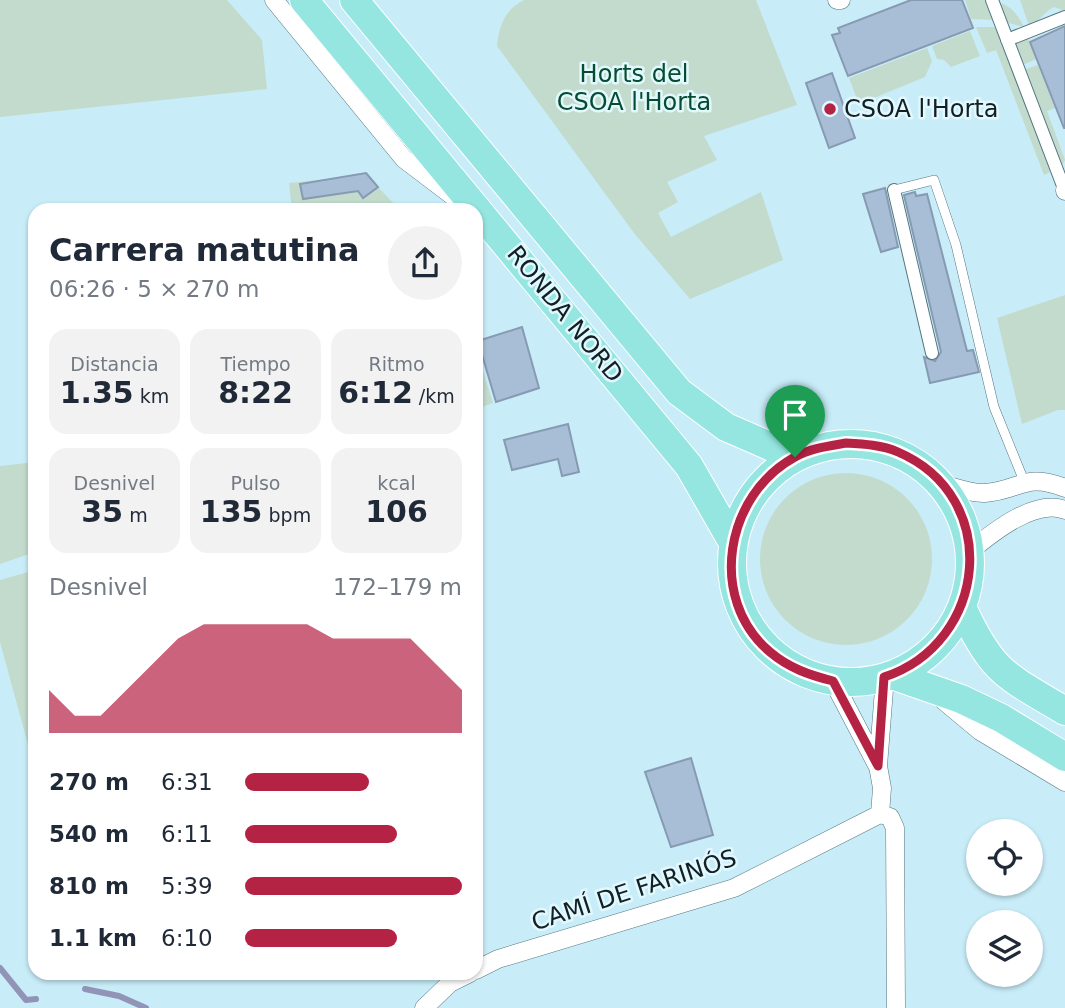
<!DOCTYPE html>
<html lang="es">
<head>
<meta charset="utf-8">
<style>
  :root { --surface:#fff; --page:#f2f2f3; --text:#1f2937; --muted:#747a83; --accent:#b42244 }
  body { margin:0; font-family:"DejaVu Sans",sans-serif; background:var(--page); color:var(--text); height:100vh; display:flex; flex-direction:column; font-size:26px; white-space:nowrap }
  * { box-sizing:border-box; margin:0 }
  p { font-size:23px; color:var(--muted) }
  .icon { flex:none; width:38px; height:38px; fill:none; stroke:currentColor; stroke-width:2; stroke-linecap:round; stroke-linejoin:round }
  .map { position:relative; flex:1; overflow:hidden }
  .sheet { position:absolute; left:28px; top:203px; width:455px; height:777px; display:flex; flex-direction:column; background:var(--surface); border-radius:21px; box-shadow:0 2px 5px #0004 }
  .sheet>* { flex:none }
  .buttons { position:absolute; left:966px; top:819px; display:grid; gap:14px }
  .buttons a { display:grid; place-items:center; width:77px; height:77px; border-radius:50%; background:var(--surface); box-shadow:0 2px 5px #0004; font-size:35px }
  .pin { position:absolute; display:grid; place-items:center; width:60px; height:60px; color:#fff; margin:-72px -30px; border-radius:50% 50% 50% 0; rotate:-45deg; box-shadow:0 0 7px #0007 }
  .pin .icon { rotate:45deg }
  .round { display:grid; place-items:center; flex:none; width:74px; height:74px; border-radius:37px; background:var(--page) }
  .overview { display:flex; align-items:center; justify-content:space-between; height:119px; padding:0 21px }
  h1 { font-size:32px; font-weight:600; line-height:52px }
  .stats { display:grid; grid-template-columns:repeat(3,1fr); gap:10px; height:119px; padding:7px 21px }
  .stats div { display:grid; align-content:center; border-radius:18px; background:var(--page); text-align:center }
  .stats b { font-size:30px; font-weight:600 }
  .stats small { font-size:19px; font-weight:400 }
  .stats p { font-size:19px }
  .chart { height:196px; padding:14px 21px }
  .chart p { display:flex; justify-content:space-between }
  .chart svg { width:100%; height:126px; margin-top:7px; fill:var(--accent); opacity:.7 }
  ul { padding:0 21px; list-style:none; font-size:23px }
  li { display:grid; grid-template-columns:112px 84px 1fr; align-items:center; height:52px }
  li i { height:18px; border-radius:9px; background:var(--accent) }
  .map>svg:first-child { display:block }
  .green { fill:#c2dbcc }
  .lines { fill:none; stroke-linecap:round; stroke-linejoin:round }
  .stream { stroke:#9193b7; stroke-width:6 }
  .building { fill:#a8bed6; stroke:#869bb2; stroke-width:2 }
  .service-casing { stroke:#547680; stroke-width:10 }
  .pedestrian-casing { stroke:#547680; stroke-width:14 }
  .minor-casing { stroke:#547680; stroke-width:19 }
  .primary-casing { stroke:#fff; stroke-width:30 }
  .service { stroke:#fff; stroke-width:9 }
  .pedestrian { stroke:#fff; stroke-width:12 }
  .minor { stroke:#fff; stroke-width:18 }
  .primary { stroke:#95e5e0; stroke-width:28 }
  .route-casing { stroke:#fff; stroke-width:14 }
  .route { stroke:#b42244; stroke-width:9 }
  .poi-dot { fill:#b42244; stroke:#e2f8ff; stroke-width:2.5 }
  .labels { text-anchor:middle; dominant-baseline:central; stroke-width:5; stroke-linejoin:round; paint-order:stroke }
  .park-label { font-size:24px; fill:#064c2e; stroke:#e2f8ff }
  .poi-label { font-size:24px; fill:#122024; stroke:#e2f8ff; text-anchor:start }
  .street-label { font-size:24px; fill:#122024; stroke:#e2f8ff }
</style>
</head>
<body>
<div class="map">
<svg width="1065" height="1008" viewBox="0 0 1065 1008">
  <rect width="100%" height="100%" fill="#c8edf9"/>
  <path class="green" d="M 0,0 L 227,0 L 262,40 L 267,89 L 0,117 Z
    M 524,0 L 756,0 L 797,105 L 704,136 L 717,160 L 667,182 L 678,202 L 658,213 L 671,237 L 761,192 L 783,260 L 690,299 L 634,233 L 497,46 C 499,26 505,9 524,0 Z
    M 965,0 C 997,0 1011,0 1024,27 L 997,20 L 971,19 Z
    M 1020,0 L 1065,0 L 1065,11 L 1054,7 C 1043,12 1041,21 1029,26 Z
    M 976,27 L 1000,27 L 1027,35 L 1036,59 L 1025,64 L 1011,58 L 1024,80 L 1026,69 L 1038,65 L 1055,108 L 1047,111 L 1065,160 L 1061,167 L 1044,175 L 996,50 L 987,53 Z
    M 970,31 L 980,56 L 951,67 L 944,60 L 937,59 L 932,46 Z
    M 927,48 L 932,61 L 925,77 L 859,104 L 849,78 Z
    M 328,179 L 378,187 L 400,210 L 292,210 L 289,183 Z
    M 1065,295 L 1065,410 L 1058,410 L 1022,424 L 997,318 Z
    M 476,349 L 493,403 L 476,409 Z
    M 35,462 L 35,552 L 0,564 L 0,466 Z
    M760 559a86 86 0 1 1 172 0a86 86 0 1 1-172 0Z
    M 35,570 L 35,770 L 0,642 L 0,580 Z"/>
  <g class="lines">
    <path class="stream" d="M 0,968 L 26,1000 L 36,999
      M 85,989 L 119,996 L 146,1008"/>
  </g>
  <path class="building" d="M 911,0 L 962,0 L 973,28 L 848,76 L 832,35 L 840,33 L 838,28 Z
    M 1065,26 L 1065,128 L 1064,128 L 1030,42 Z
    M 832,73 L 855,138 L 829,148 L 806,83 Z
    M 366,173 L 378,187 L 363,198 L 358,191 L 303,199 L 300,184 Z
    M 885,188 L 898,247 L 881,252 L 863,194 Z
    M 915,192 L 916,196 L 927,194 L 967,351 L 973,350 L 979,372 L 930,383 L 924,357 L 935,361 L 941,352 L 904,195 Z
    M 522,327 L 539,388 L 496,402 L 478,341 Z
    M 568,424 L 579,472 L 562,476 L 558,459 L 512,470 L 504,440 Z
    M 691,758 L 713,835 L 671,847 L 645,772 Z"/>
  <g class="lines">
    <g class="service-casing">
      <path id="service" d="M 894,190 L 934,180 L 956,245 L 994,407 L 1024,481"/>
    </g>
    <g class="pedestrian-casing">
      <path id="pedestrian" d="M 992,0 L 1065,191
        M 1007,40 L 1065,17
        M 894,190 L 932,353"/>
    </g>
    <g class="minor-casing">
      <path id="minor" d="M 274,0 L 404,159 L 458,200
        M 837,0 L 841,0
        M 1065,191 L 1065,190
        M 941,484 C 954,487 972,494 985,493 C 1021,490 1025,472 1065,488
        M 970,551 C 992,533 1035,498 1065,510
        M 833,681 L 877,765
        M 944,701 L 980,731 L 1065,782
        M 880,814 L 890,817 L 895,828 L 896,1008
        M 476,970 L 498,959 L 734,888 L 880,814 L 882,788 L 878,766 L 885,677
        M 424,1008 L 450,983 L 470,973"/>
    </g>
    <g class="primary-casing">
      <path id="primary" d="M 304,0 L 689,466 L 732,541
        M 354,0 L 679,392 L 726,427 L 795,457
        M732 563a119 119 0 1 1 238 0a119 119 0 1 1-238 0Z
        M 962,607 C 992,673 1005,675 1065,711
        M 892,675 L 961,699 L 1001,718 L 1065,757"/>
    </g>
    <use href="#service" class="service"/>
    <use href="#pedestrian" class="pedestrian"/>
    <use href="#minor" class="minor"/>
    <use href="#primary" class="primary"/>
  </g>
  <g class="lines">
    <g class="route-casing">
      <path id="route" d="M 846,443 C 864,444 882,445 898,452 C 1003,497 988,643 884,677 L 878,766 L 833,681 C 809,675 789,668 770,652 C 707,599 725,495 795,457 C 811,448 829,446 846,443 Z"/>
    </g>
    <use href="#route" class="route"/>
  </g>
  <circle class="poi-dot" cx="830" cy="109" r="7"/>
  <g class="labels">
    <g class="park-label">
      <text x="634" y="74">Horts del<tspan x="634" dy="28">CSOA l'Horta</tspan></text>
    </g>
    <g class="poi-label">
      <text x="844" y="109">CSOA l'Horta</text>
    </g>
    <g class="street-label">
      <text transform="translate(565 314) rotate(51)">RONDA NORD</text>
      <text transform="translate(634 890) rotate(-18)">CAMÍ DE FARINÓS</text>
    </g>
  </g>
</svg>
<div class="buttons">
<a><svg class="icon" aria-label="locate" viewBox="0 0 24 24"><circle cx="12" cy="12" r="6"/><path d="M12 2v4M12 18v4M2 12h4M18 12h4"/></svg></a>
<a><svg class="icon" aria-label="layers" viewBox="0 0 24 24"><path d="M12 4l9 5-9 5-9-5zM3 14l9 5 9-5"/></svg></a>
</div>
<div class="pin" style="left:795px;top:457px;background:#1e9e55"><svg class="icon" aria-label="arrive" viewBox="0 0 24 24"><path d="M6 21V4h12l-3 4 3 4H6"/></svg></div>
<section class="sheet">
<div class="overview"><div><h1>Carrera matutina</h1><p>06:26 · 5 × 270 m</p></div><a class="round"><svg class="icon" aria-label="share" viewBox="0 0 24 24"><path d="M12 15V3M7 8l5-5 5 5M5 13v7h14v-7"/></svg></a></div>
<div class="stats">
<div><p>Distancia</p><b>1.35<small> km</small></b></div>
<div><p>Tiempo</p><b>8:22</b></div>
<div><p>Ritmo</p><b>6:12<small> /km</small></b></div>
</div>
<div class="stats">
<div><p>Desnivel</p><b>35<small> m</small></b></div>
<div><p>Pulso</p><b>135<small> bpm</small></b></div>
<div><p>kcal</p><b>106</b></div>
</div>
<div class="chart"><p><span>Desnivel</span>172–179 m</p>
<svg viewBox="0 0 160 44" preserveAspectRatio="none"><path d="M0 44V29L10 38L20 38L30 29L40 20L50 11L60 6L70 6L80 6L90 6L100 6L110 11L120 11L130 11L140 11L150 20L160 29V44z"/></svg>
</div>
<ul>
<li><b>270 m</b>6:31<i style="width:57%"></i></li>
<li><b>540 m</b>6:11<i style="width:70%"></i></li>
<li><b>810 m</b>5:39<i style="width:100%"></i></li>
<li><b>1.1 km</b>6:10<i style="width:70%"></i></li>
</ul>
</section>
</div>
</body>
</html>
